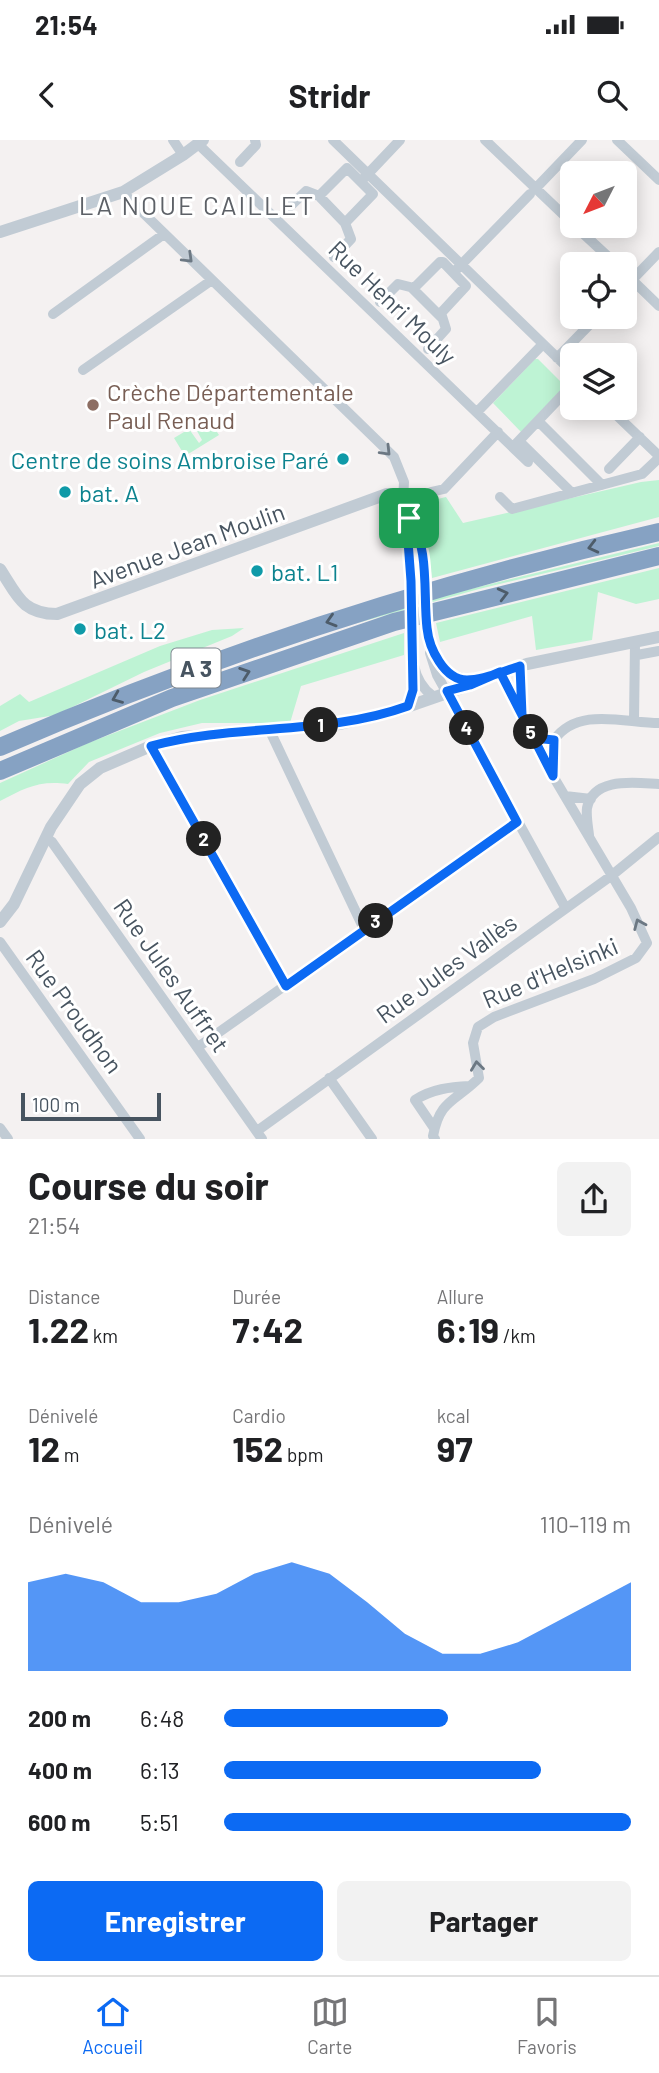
<!DOCTYPE html>
<html lang="fr">
<head>
<meta charset="utf-8">
<style>
  :root { --surface:#fff; --page:#f2f2f2; --text:#202124; --muted:#757577; --line:#e0e0e0; --accent:#0c6af3 }
  body { margin:0; font-family:Barlow,sans-serif; background:var(--page); color:var(--text); height:100vh; display:flex; flex-direction:column; font-size:26px; white-space:nowrap }
  * { box-sizing:border-box; margin:0 }
  p { font-size:23px; color:var(--muted) }
  .icon { flex:none; width:38px; height:38px; fill:none; stroke:currentColor; stroke-width:2; stroke-linecap:round; stroke-linejoin:round }
  .map { position:relative; height:999px; overflow:hidden }
  .panel { display:flex; flex-direction:column; background:var(--surface); flex:1 }
  .panel>* { flex:none }
  .needle { width:46px; rotate:228deg }
  .buttons { position:absolute; left:560px; top:21px; display:grid; gap:14px }
  .buttons a { display:grid; place-items:center; width:77px; height:77px; border-radius:10px; background:var(--surface); box-shadow:0 4px 18px #0003; font-size:35px }
  .scale { position:absolute; left:21px; bottom:18px; width:140px; box-sizing:border-box; padding-left:7px; border:4px solid #475460; border-top:0; font-size:19px; line-height:24px; white-space:nowrap; color:#475460; -webkit-text-stroke:5px #fff; paint-order:stroke }
  .pin { position:absolute; display:grid; place-items:center; width:60px; height:60px; color:#fff; margin:-30px; border-radius:14px; box-shadow:0 4px 10px #0006 }
  .km { position:absolute; width:35px; height:35px; margin:-18px; border-radius:50%; background:#222; color:#fff; font-size:19px; line-height:35px; text-align:center }
  .round { display:grid; place-items:center; flex:none; width:74px; height:74px; border-radius:10px; background:var(--page) }
  .summary { display:flex; align-items:center; justify-content:space-between; height:119px; padding:0 28px }
  h1 { font-size:38px; font-weight:700; line-height:52px }
  .figures { display:grid; grid-template-columns:repeat(3,1fr); gap:10px; height:119px; padding:7px 28px }
  .figures div { display:grid; align-content:center }
  .figures b { font-size:35px; font-weight:700 }
  .figures small { font-size:19px; font-weight:400 }
  .figures p { font-size:19px }
  .chart { height:196px; padding:14px 28px }
  .chart p { display:flex; justify-content:space-between }
  .chart svg { width:100%; height:126px; margin-top:7px; fill:var(--accent); opacity:.7 }
  .cta { display:flex; gap:14px; margin-top:auto; padding:14px 28px }
  .cta a { flex:1; height:80px; border-radius:10px; background:var(--accent); color:#fff; font-size:28px; font-weight:700; line-height:80px; text-align:center }
  .cta a+a { background:var(--page); color:var(--text) }
  ul { padding:0 28px; list-style:none; font-size:23px }
  li { display:grid; grid-template-columns:112px 84px 1fr; align-items:center; height:52px }
  li i { height:18px; border-radius:9px; background:var(--accent) }
  .status { display:flex; justify-content:space-between; align-items:center; height:49px; padding:0 35px; background:var(--surface); direction:ltr }
  .status svg { height:19px; fill:currentColor }
  header { display:flex; justify-content:space-between; align-items:center; height:91px; padding:0 28px; background:var(--surface); font-size:32px; font-weight:700 }
  .tabs { display:flex; justify-content:space-around; align-items:center; height:98px; border-top:2px solid var(--line); background:var(--surface); font-size:19px; color:var(--muted) }
  .tabs a { display:grid; justify-items:center; gap:4px }
  .tabs .on { color:var(--accent) }
  .map>svg:first-child { display:block }
  .green { fill:#bef3d4 }
  .lines { fill:none; stroke-linecap:round; stroke-linejoin:round }
  .minor { stroke:#c1cbd4; stroke-width:10 }
  .tertiary { stroke:#c1cbd4; stroke-width:12 }
  .motorway { stroke:#86a2c3; stroke-width:18 }
  .oneway { stroke:#6c7883 }
  .oneway2 { stroke:#4d5c6a }
  .route-casing { stroke:#fff; stroke-width:14 }
  .route { stroke:#0c6af3; stroke-width:9 }
  .education-dot { fill:#8d6e63; stroke:#fff; stroke-width:2.5 }
  .culture-dot { fill:#0f9aa8; stroke:#fff; stroke-width:2.5 }
  .labels { text-anchor:middle; dominant-baseline:central; stroke-width:6; stroke-linejoin:round; paint-order:stroke }
  .shield { fill:#fff; stroke:#7e8790; stroke-width:2 }
  .shield-label { font-size:23px; font-weight:bold; fill:#475460 }
  .street-label { font-size:24px; fill:#475460; stroke:#fff }
  .education-label { font-size:24px; fill:#785e54; stroke:#fff; text-anchor:start }
  .culture-label { font-size:24px; fill:#0d838f; stroke:#fff; text-anchor:start }
  .neighbourhood-label { font-size:26px; letter-spacing:2px; fill:#5d6167; stroke:#fff }
</style>
</head>
<body>
<div class="status"><b>21:54</b><svg viewBox="0 0 49 12"><path d="M0 12V9h3v3zM5 12V6h3v6zM10 12V3h3v9zM15 12V0h3v12zM26 1h20v11H26zM47 4h2v5h-2z"/></svg></div>
<header><svg class="icon" aria-label="back" viewBox="0 0 24 24"><path d="M15 5l-7 7 7 7"/></svg>Stridr<svg class="icon" aria-label="search" viewBox="0 0 24 24"><circle cx="10" cy="10" r="6"/><path d="M15 15l6 6"/></svg></header>
<div class="map">
<svg width="659" height="999" viewBox="0 0 659 999">
  <rect width="100%" height="100%" fill="#f4f1f1"/>
  <path class="green" d="M 535,219 L 538,219 L 565,246 L 521,292 L 493,263 Z
    M 211,283 L 219,295 L 185,316 L 174,298 L 189,289 L 199,303 L 202,300 L 197,291 Z
    M 659,340 L 659,377 L 432,438 L 421,363 L 446,357 L 463,383 L 641,342 Z
    M 659,403 L 659,406 L 479,449 L 354,484 L 421,461 Z
    M 659,428 L 659,459 L 636,464 L 598,452 L 592,500 L 536,510 L 532,476 L 440,502 L 436,483 Z
    M 244,488 L 232,496 L 144,532 L 56,575 L 19,581 L 0,591 L 0,566 L 20,554 L 29,562 L 160,506 L 212,490 Z
    M 404,493 L 404,515 L 301,546 L 290,583 L 202,583 L 160,593 L 89,622 L 68,644 C 39,640 25,648 0,661 L 0,643 L 88,603 L 200,560 Z"/>
  <g class="lines">
    <path class="minor" d="M 173,0 L 183,15
      M 333,0 L 572,232
      M 485,0 L 572,83
      M 617,0 L 659,40
      M 198,4 L 528,322
      M 240,22 L 256,5 L 255,0
      M 364,38 L 400,0
      M 536,48 L 582,0
      M 123,52 L 132,62 L 394,317 L 404,342 L 403,360 C 410,368 409,378 407,389 L 411,458
      M 319,56 L 345,83
      M 286,70 L 306,51 L 319,56 L 347,28 L 373,54 L 345,83 L 351,99 L 334,117
      M 575,86 L 616,124
      M 457,129 L 530,54
      M 625,133 L 659,166
      M 632,140 L 659,112
      M 412,148 L 441,177
      M 625,148 L 626,147
      M 380,162 L 398,144 L 414,148 L 440,122 L 443,122 L 466,146 L 441,173 L 446,189 L 428,209
      M 53,174 L 164,94
      M 557,218 L 597,177
      M 83,230 L 212,140
      M 609,268 L 659,316
      M 478,271 L 543,204
      M 538,281 L 602,345
      M 519,301 L 572,353
      M 513,307 L 572,245
      M 609,329 L 640,297
      M 431,352 L 444,349 L 498,292
      M 500,357 L 512,369 L 642,334 L 659,318
      M 409,378 C 430,406 423,455 427,489 C 431,515 448,545 478,537
      M 412,473 C 412,502 407,538 433,556
      M 430,513 L 437,535 L 565,767
      M 637,515 L 659,511
      M 520,526 L 522,571
      M 408,566 L 413,550 L 413,532
      M 634,580 L 635,503
      M 270,591 L 364,789
      M 534,598 L 554,600 C 578,566 625,583 659,583
      M 151,606 L 287,846
      M 553,634 L 554,600
      M 565,656 L 591,659
      M 589,695 C 588,687 586,676 587,668 C 593,636 636,643 659,644
      M 46,698 L 52,702 L 262,999
      M 0,802 L 140,999
      M 198,907 L 517,682
      M 329,938 L 372,999
      M 0,988 L 8,999
      M 434,988 L 415,960 C 432,949 450,947 470,946
      M 257,991 L 611,736 L 659,697
      M 435,999 L 433,996 C 440,959 455,962 479,938 L 473,903 L 478,887 L 494,877 L 594,839 L 636,818 L 647,803 L 631,768 L 553,636 L 500,532 L 493,534"/>
    <path class="tertiary" d="M 0,92 L 123,52 L 183,15 L 203,0
      M 0,429 C 17,455 22,474 57,474 L 387,354 L 397,355 L 403,360
      M 0,782 L 14,764 L 51,687 L 80,644 L 100,628 L 151,606 L 182,597 L 340,584 L 398,570 L 470,545 L 500,532 L 527,524 L 659,497"/>
    <path class="motorway" d="M 0,607 C 213,515 433,443 659,392
      M 0,631 L 172,558 L 394,482 L 659,416"/>
  </g>
  <defs><path id="oneway-chevron" d="M-2-3.5L2.5 0L-2 3.5" fill="none" stroke-width="1.6" stroke-linecap="round" stroke-linejoin="round" transform="scale(1.75)"/></defs>
  <g class="oneway">
    <use href="#oneway-chevron" transform="translate(188 118) rotate(44)"/>
    <use href="#oneway-chevron" transform="translate(386 311) rotate(46)"/>
    <use href="#oneway-chevron" transform="translate(639 784) rotate(-113)"/>
    <use href="#oneway-chevron" transform="translate(477 926) rotate(-97)"/>
  </g>
  <g class="oneway2">
    <use href="#oneway-chevron" transform="translate(593 407) rotate(166)"/>
    <use href="#oneway-chevron" transform="translate(503 454) rotate(-14)"/>
    <use href="#oneway-chevron" transform="translate(331 481) rotate(163)"/>
    <use href="#oneway-chevron" transform="translate(245 533) rotate(-19)"/>
    <use href="#oneway-chevron" transform="translate(117 558) rotate(158)"/>
  </g>
  <g class="lines">
    <g class="route-casing">
      <path id="route" d="M 409,378 L 407,388 L 411,441 L 413,550 L 408,566 C 325,596 235,583 151,606 L 286,846 L 517,682 L 447,551 L 470,545 L 500,532 L 553,636 L 554,600 L 534,598 L 522,575 L 520,526 C 504,531 484,540 467,540 C 444,540 429,508 427,488 C 423,455 430,406 409,378"/>
    </g>
    <use href="#route" class="route"/>
  </g>
  <circle class="education-dot" cx="93" cy="265" r="7"/>
  <g class="culture-dot">
    <circle cx="343" cy="319" r="7"/>
    <circle cx="65" cy="352" r="7"/>
    <circle cx="257" cy="431" r="7"/>
    <circle cx="80" cy="489" r="7"/>
  </g>
  <g class="labels">
    <rect class="shield" x="171.5" y="508.5" width="49" height="39" rx="5"/>
    <g class="shield-label">
      <text x="196" y="528">A 3</text>
    </g>
    <g class="street-label">
      <text transform="translate(393 162) rotate(44)">Rue Henri Mouly</text>
      <text transform="translate(187 405) rotate(-20)">Avenue Jean Moulin</text>
      <text transform="translate(446 828) rotate(-36)">Rue Jules Vallès</text>
      <text transform="translate(550 832) rotate(-23)">Rue d'Helsinki</text>
      <text transform="translate(172 835) rotate(55)">Rue Jules Auffret</text>
      <text transform="translate(75 871) rotate(54)">Rue Proudhon</text>
    </g>
    <g class="education-label">
      <text x="107" y="251">Crèche Départementale<tspan x="107" dy="28">Paul Renaud</tspan></text>
    </g>
    <g class="culture-label">
      <text x="329" y="319" text-anchor="end">Centre de soins Ambroise Paré</text>
      <text x="79" y="352">bat. A</text>
      <text x="271" y="431">bat. L1</text>
      <text x="94" y="489">bat. L2</text>
    </g>
    <g class="neighbourhood-label">
      <text x="197" y="64">LA NOUE CAILLET</text>
    </g>
  </g>
</svg>
<div class="buttons">
<a><svg class="needle" viewBox="-14 -14 28 28"><path d="M0-13l5 13h-10z" fill="#e53935"/><path d="M0 13l5-13h-10z" fill="#757577"/></svg></a>
<a><svg class="icon" aria-label="locate" viewBox="0 0 24 24"><circle cx="12" cy="12" r="6"/><path d="M12 2v4M12 18v4M2 12h4M18 12h4"/></svg></a>
<a><svg class="icon" aria-label="layers" viewBox="0 0 24 24"><path d="M12 4l9 5-9 5-9-5zM3 14l9 5 9-5"/></svg></a>
</div>
<div class="scale">100 m</div>
<div class="pin" style="left:409px;top:378px;background:#1e9e55"><svg class="icon" aria-label="arrive" viewBox="0 0 24 24"><path d="M6 21V4h12l-3 4 3 4H6"/></svg></div>
<b class="km" style="left:321px;top:585px">1</b>
<b class="km" style="left:204px;top:699px">2</b>
<b class="km" style="left:376px;top:781px">3</b>
<b class="km" style="left:467px;top:588px">4</b>
<b class="km" style="left:531px;top:592px">5</b>
</div>
<section class="panel">
<div class="summary"><div><h1>Course du soir</h1><p>21:54</p></div><a class="round"><svg class="icon" aria-label="share" viewBox="0 0 24 24"><path d="M12 15V3M7 8l5-5 5 5M5 13v7h14v-7"/></svg></a></div>
<div class="figures">
<div><p>Distance</p><b>1.22<small> km</small></b></div>
<div><p>Durée</p><b>7:42</b></div>
<div><p>Allure</p><b>6:19<small> /km</small></b></div>
</div>
<div class="figures">
<div><p>Dénivelé</p><b>12<small> m</small></b></div>
<div><p>Cardio</p><b>152<small> bpm</small></b></div>
<div><p>kcal</p><b>97</b></div>
</div>
<div class="chart"><p><span>Dénivelé</span>110–119 m</p>
<svg viewBox="0 0 160 44" preserveAspectRatio="none"><path d="M0 44V13L10 10L20 13L30 20L40 20L50 17L60 10L70 6L80 10L90 20L100 31L110 38L120 38L130 34L140 27L150 20L160 13V44z"/></svg>
</div>
<ul>
<li><b>200 m</b>6:48<i style="width:55%"></i></li>
<li><b>400 m</b>6:13<i style="width:78%"></i></li>
<li><b>600 m</b>5:51<i style="width:100%"></i></li>
</ul>
<div class="cta"><a>Enregistrer</a><a>Partager</a></div>
</section>
<nav class="tabs">
<a class="on"><svg class="icon" aria-label="home" viewBox="0 0 24 24"><path d="M3 11l9-7 9 7M6 9v11h12V9"/></svg>Accueil</a>
<a><svg class="icon" aria-label="map" viewBox="0 0 24 24"><path d="M3 6l6-2 6 2 6-2v14l-6 2-6-2-6 2zM9 4v14M15 6v14"/></svg>Carte</a>
<a><svg class="icon" aria-label="saved" viewBox="0 0 24 24"><path d="M7 4h10v16l-5-4-5 4z"/></svg>Favoris</a>
</nav>
</body>
</html>
